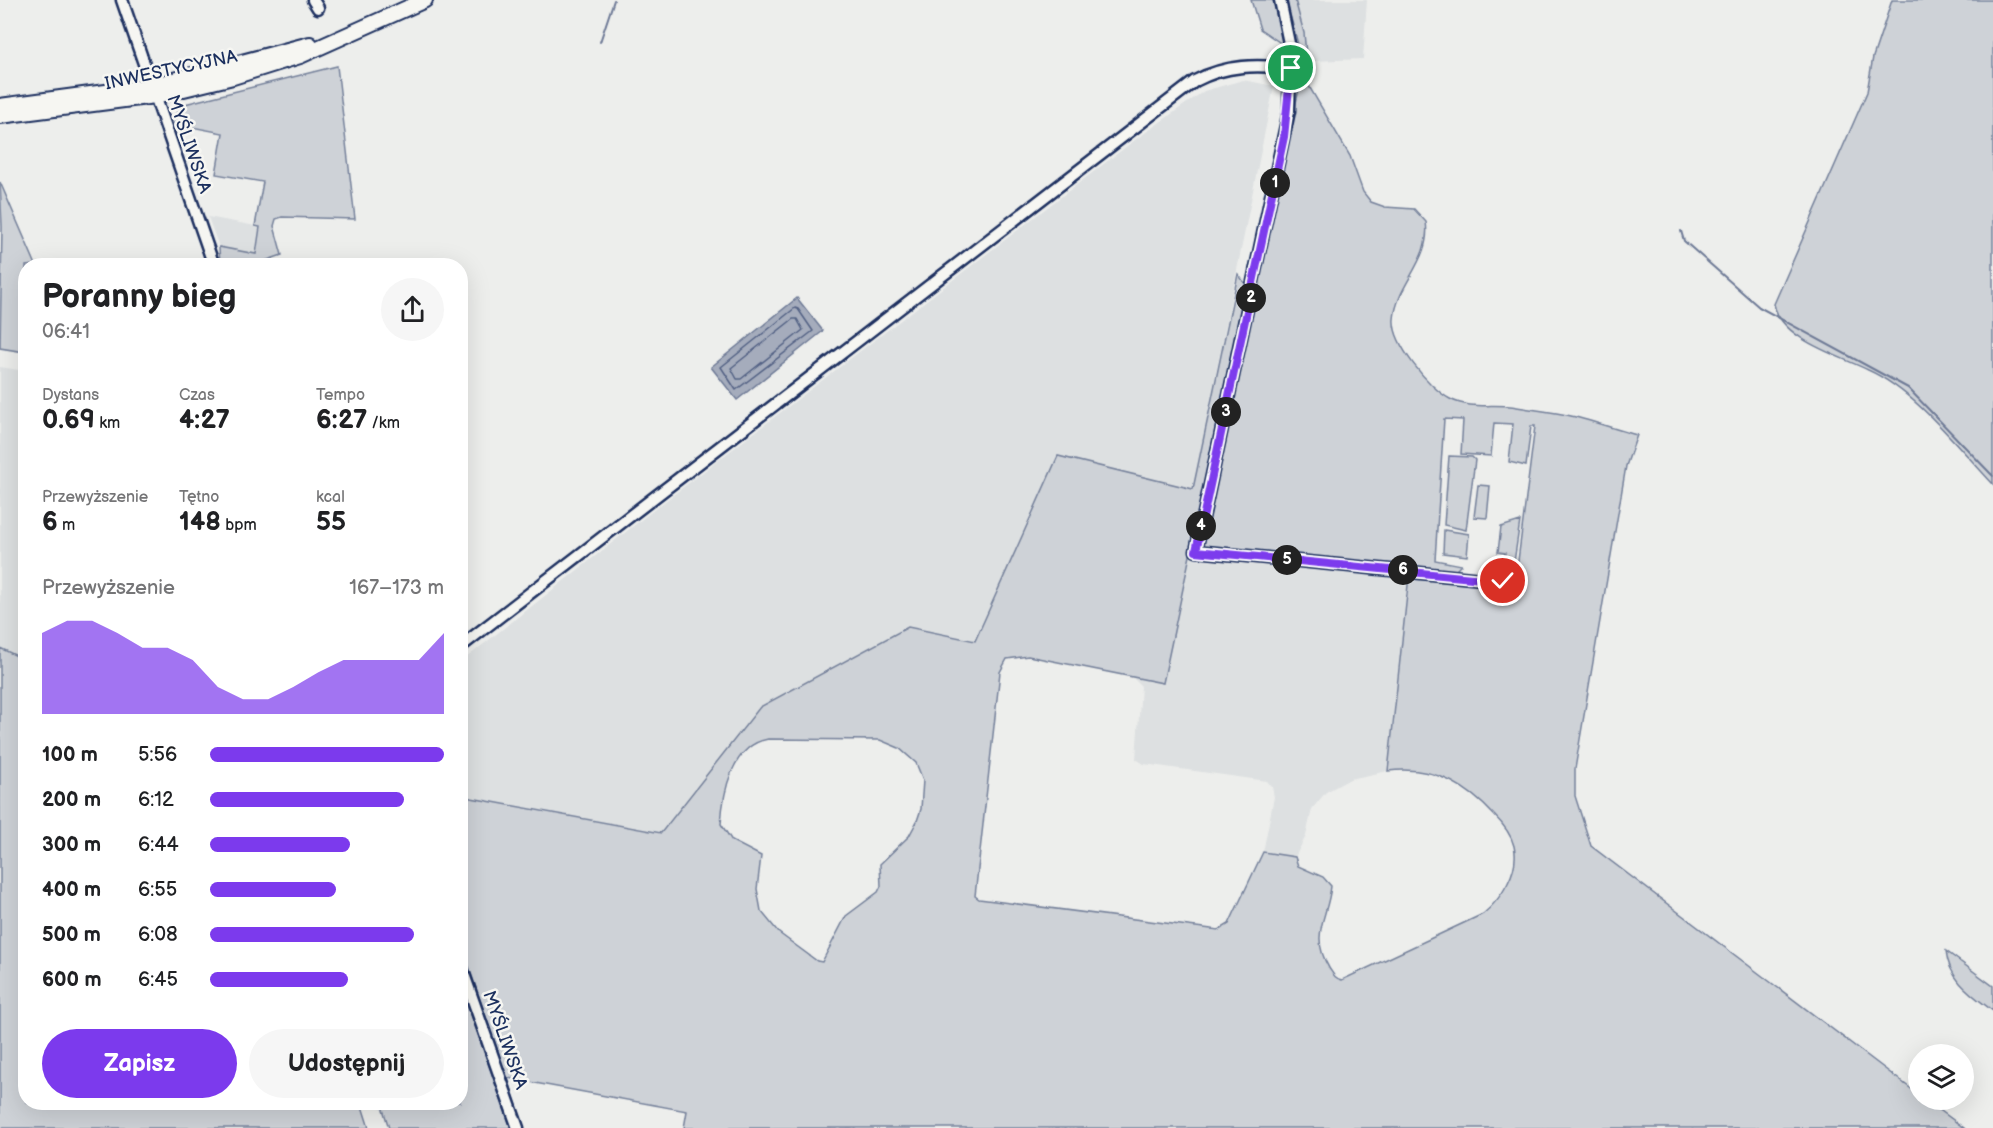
<!DOCTYPE html>
<html lang="pl">
<head>
<meta charset="utf-8">
<style>
  :root { --surface:#fff; --page:#f6f6f6; --text:#202124; --muted:#757577; --accent:#7c3aed }
  body { margin:0; font-family:"Balsamiq Sans",sans-serif; background:var(--page); color:var(--text); height:100vh; display:flex; flex-direction:column; font-size:22px; white-space:nowrap }
  * { box-sizing:border-box; margin:0 }
  p { font-size:20px; color:var(--muted) }
  .icon { flex:none; width:33px; height:33px; fill:none; stroke:currentColor; stroke-width:2; stroke-linecap:round; stroke-linejoin:round }
  .map { position:relative; flex:1; overflow:hidden }
  .details { position:absolute; left:18px; top:258px; width:450px; height:852px; display:flex; flex-direction:column; background:var(--surface); border-radius:24px; box-shadow:0 6px 24px #0002 }
  .details>* { flex:none }
  .fabs { position:absolute; left:1908px; top:1044px; display:grid; gap:12px }
  .fabs a { display:grid; place-items:center; width:66px; height:66px; border-radius:50%; background:var(--surface); box-shadow:0 6px 24px #0002; font-size:30px }
  .pin { position:absolute; display:grid; place-items:center; width:51px; height:51px; color:#fff; margin:-26px; border:3px solid #fff; border-radius:50%; box-shadow:0 2px 6px #0007 }
  .km { position:absolute; width:30px; height:30px; margin:-15px; border-radius:50%; background:#222; color:#fff; font-size:16px; line-height:30px; text-align:center }
  .round { display:grid; place-items:center; flex:none; width:63px; height:63px; border-radius:32px; background:var(--page) }
  .head { display:flex; align-items:center; justify-content:space-between; height:102px; padding:0 24px }
  h1 { font-size:33px; font-weight:800; line-height:45px }
  .metrics { display:grid; grid-template-columns:repeat(3,1fr); gap:9px; height:102px; padding:6px 24px }
  .metrics div { display:grid; align-content:center }
  .metrics b { font-size:26px; font-weight:800 }
  .metrics small { font-size:16px; font-weight:400 }
  .metrics p { font-size:16px }
  .chart { height:168px; padding:12px 24px }
  .chart p { display:flex; justify-content:space-between }
  .chart svg { width:100%; height:108px; margin-top:6px; fill:var(--accent); opacity:.7 }
  .cta { display:flex; gap:12px; margin-top:auto; padding:12px 24px }
  .cta a { flex:1; height:69px; border-radius:36px; background:var(--accent); color:#fff; font-size:24px; font-weight:800; line-height:69px; text-align:center }
  .cta a+a { background:var(--page); color:var(--text) }
  ul { padding:0 24px; list-style:none; font-size:20px }
  li { display:grid; grid-template-columns:96px 72px 1fr; align-items:center; height:45px }
  li i { height:15px; border-radius:8px; background:var(--accent) }
  .map>svg:first-child { display:block }
  .built { fill:#dde0e1 }
  .green { fill:#ced2d7; stroke:#74809a; stroke-width:1.5; fill-rule:evenodd }
  .water { fill:#a5acbc; stroke:#6e7a96; stroke-width:1.5 }
  .lines { fill:none; stroke-linecap:round; stroke-linejoin:round }
  .shore { stroke:#526184; stroke-width:1.5 }
  .stream { stroke:#6e7a96; stroke-width:2 }
  .minor-casing { stroke:#1b2f5e; stroke-width:15 }
  .major-casing { stroke:#1b2f5e; stroke-width:18 }
  .minor { stroke:#f6f6f2; stroke-width:10 }
  .major { stroke:#f6f6f2; stroke-width:14 }
  .route-casing { stroke:#fff; stroke-width:12 }
  .route { stroke:#7c3aed; stroke-width:8 }
  .labels { text-anchor:middle; dominant-baseline:central; stroke-width:5; stroke-linejoin:round; paint-order:stroke }
  .street-label { font-size:18px; fill:#1b2f5e; stroke:#f6f6f2 }
</style>
</head>
<body>
<div class="map">
<svg width="1993" height="1128" viewBox="0 0 1993 1128">
  <rect width="100%" height="100%" fill="#edeeec"/>
  <filter id="ink" filterUnits="userSpaceOnUse"><feTurbulence type="fractalNoise" baseFrequency=".0167" numOctaves="2"/><feDisplacementMap in="SourceGraphic" scale="12" xChannelSelector="R" yChannelSelector="G"/><feConvolveMatrix kernelMatrix="1 2 1 2 8 2 1 2 1" color-interpolation-filters="sRGB"/></filter>
  <g filter="url(#ink)">
    <path class="built" d="M 1295,0 L 1367,0 L 1363,59 L 1313,61 L 1306,54 L 1304,33 Z
      M 1243,80 L 1274,86 L 1193,489 L 1058,457 L 975,641 L 908,627 L 760,707 L 662,833 L 461,796 L 461,662 L 660,505 L 1135,140 L 1204,91 Z
      M 208,217 L 261,227 L 256,254 L 219,247 Z
      M 0,367 L 25,371 L 25,666 L 17,656 L 0,648 Z
      M 1190,556 L 1409,576 L 1388,771 L 1350,779 L 1326,792 L 1312,809 L 1306,836 L 1295,857 L 1263,852 L 1274,797 L 1272,787 L 1267,781 L 1144,764 L 1136,759 L 1141,686 L 1133,678 L 1163,682 Z"/>
    <path class="green" d="M 1251,0 L 1273,0 L 1285,46 L 1260,29 Z
      M 1286,0 L 1295,0 L 1304,33 L 1306,54 L 1313,61 L 1306,76 L 1310,88 L 1350,156 L 1363,192 L 1371,202 L 1385,207 L 1414,209 L 1426,222 C 1432,260 1397,283 1394,319 C 1392,343 1429,388 1450,399 C 1471,410 1494,403 1517,407 C 1535,410 1554,412 1571,416 C 1593,421 1615,429 1637,435 L 1626,466 L 1575,769 L 1575,796 L 1591,846 L 1918,1094 L 1918,1100 L 1926,1100 L 1964,1128 L 684,1128 L 687,1111 L 508,1078 L 524,1128 L 461,944 L 460,796 L 661,833 L 760,707 L 908,627 L 975,641 L 1058,456 L 1193,489 L 1238,274 L 1247,286 L 1163,683 L 1028,656 L 1007,659 L 1000,672 L 975,896 L 979,899 L 1219,930 L 1229,924 L 1263,852 L 1295,857 L 1298,866 L 1323,877 L 1331,886 C 1328,918 1309,934 1329,968 C 1333,974 1335,979 1342,980 L 1483,914 C 1501,899 1520,871 1514,846 C 1511,834 1502,823 1494,815 C 1466,784 1431,765 1388,771 L 1409,576 L 1504,585 L 1515,580 L 1522,570 L 1517,569 L 1535,426 L 1531,426 L 1526,466 L 1509,462 L 1513,424 L 1494,423 L 1491,456 L 1461,454 L 1463,420 L 1444,419 L 1435,560 L 1461,565 L 1453,573 L 1203,547 L 1202,540 L 1299,89 L 1298,44 ZM 768,739 L 880,740 L 899,748 L 916,763 L 923,780 L 921,809 L 917,821 L 909,836 L 880,864 L 881,886 L 878,892 L 846,916 L 822,962 L 817,961 L 779,933 L 761,911 L 757,889 L 761,856 L 732,841 L 721,824 C 723,792 732,745 768,739 Z
      M 1892,0 L 1993,0 L 1993,484 C 1958,447 1915,391 1868,370 C 1840,356 1780,339 1774,304 L 1867,92 L 1873,57 Z
      M 337,66 L 355,219 L 282,217 L 276,219 L 274,226 L 282,255 L 253,265 L 220,265 L 219,247 L 256,254 L 260,227 L 255,226 L 263,182 L 216,174 L 223,133 L 171,123 L 181,105 Z
      M 0,182 L 36,265 L 26,266 L 25,352 L 0,348 L 2,227 Z
      M 1449,456 L 1472,457 L 1475,460 L 1466,530 L 1444,525 Z
      M 1478,485 L 1490,486 L 1487,518 L 1474,517 Z
      M 1520,521 L 1513,569 L 1503,568 L 1505,553 L 1498,552 L 1501,527 Z
      M 1444,530 L 1469,534 L 1467,556 L 1443,553 Z
      M 0,648 L 17,656 L 25,666 L 26,1102 L 361,1103 L 369,1128 L 0,1128 Z
      M 1946,951 L 1993,986 L 1993,1011 C 1971,994 1949,980 1946,951 Z
      M 461,986 L 511,1128 L 389,1128 L 381,1103 L 460,1102 Z"/>
    <path class="water" d="M 797,298 L 823,331 L 737,400 L 711,367 Z"/>
    <g class="lines">
      <path class="shore" d="M 795,308 L 798,309 L 813,331 L 736,390 L 721,367 Z
        M 793,319 L 797,319 L 803,330 L 741,379 L 737,379 L 731,368 Z"/>
      <path class="stream" d="M 600,42 L 614,0
        M 1681,231 L 1684,241 L 1759,307 L 1908,388 L 1993,476"/>
      <g class="minor-casing">
        <path id="minor" d="M 122,0 L 214,266
          M 313,0 L 318,8
          M 1280,0 L 1290,48 L 1289,111 L 1196,551 L 1502,581
          M 460,647 L 1195,81 C 1227,64 1256,65 1291,68
          M 460,963 L 518,1128"/>
      </g>
      <g class="major-casing">
        <path id="major" d="M 0,106 L 151,86 L 310,44
          M 0,116 L 155,96 L 233,77 L 300,56 L 425,0"/>
      </g>
      <use href="#minor" class="minor"/>
      <use href="#major" class="major"/>
    </g>
  </g>
  <g class="lines" filter="url(#ink)">
    <g class="route-casing">
      <path id="route" d="M 1291,68 L 1284,137 L 1196,551 L 1503,581"/>
    </g>
    <use href="#route" class="route"/>
  </g>
  <g class="labels">
    <g class="street-label">
      <text transform="translate(171 70) rotate(-12)">INWESTYCYJNA</text>
      <text transform="translate(189 144) rotate(71)">MYŚLIWSKA</text>
      <text transform="translate(505 1040) rotate(71)">MYŚLIWSKA</text>
    </g>
  </g>
</svg>
<div class="fabs">
<a><svg class="icon" aria-label="layers" viewBox="0 0 24 24"><path d="M12 4l9 5-9 5-9-5zM3 14l9 5 9-5"/></svg></a>
</div>
<div class="pin" style="left:1291px;top:68px;background:#1e9e55"><svg class="icon" aria-label="arrive" viewBox="0 0 24 24"><path d="M6 21V4h12l-3 4 3 4H6"/></svg></div>
<div class="pin" style="left:1503px;top:581px;background:#d93025"><svg class="icon" aria-label="check" viewBox="0 0 24 24"><path d="M5 12l5 5 9-10"/></svg></div>
<b class="km" style="left:1275px;top:183px">1</b>
<b class="km" style="left:1251px;top:298px">2</b>
<b class="km" style="left:1226px;top:412px">3</b>
<b class="km" style="left:1201px;top:526px">4</b>
<b class="km" style="left:1287px;top:560px">5</b>
<b class="km" style="left:1403px;top:570px">6</b>
<section class="details">
<div class="head"><div><h1>Poranny bieg</h1><p>06:41</p></div><a class="round"><svg class="icon" aria-label="share" viewBox="0 0 24 24"><path d="M12 15V3M7 8l5-5 5 5M5 13v7h14v-7"/></svg></a></div>
<div class="metrics">
<div><p>Dystans</p><b>0.69<small> km</small></b></div>
<div><p>Czas</p><b>4:27</b></div>
<div><p>Tempo</p><b>6:27<small> /km</small></b></div>
</div>
<div class="metrics">
<div><p>Przewyższenie</p><b>6<small> m</small></b></div>
<div><p>Tętno</p><b>148<small> bpm</small></b></div>
<div><p>kcal</p><b>55</b></div>
</div>
<div class="chart"><p><span>Przewyższenie</span>167–173 m</p>
<svg viewBox="0 0 160 44" preserveAspectRatio="none"><path d="M0 44V11L10 6L20 6L30 11L40 17L50 17L60 22L70 33L80 38L90 38L100 33L110 27L120 22L130 22L140 22L150 22L160 11V44z"/></svg>
</div>
<ul>
<li><b>100 m</b>5:56<i style="width:100%"></i></li>
<li><b>200 m</b>6:12<i style="width:83%"></i></li>
<li><b>300 m</b>6:44<i style="width:60%"></i></li>
<li><b>400 m</b>6:55<i style="width:54%"></i></li>
<li><b>500 m</b>6:08<i style="width:87%"></i></li>
<li><b>600 m</b>6:45<i style="width:59%"></i></li>
</ul>
<div class="cta"><a>Zapisz</a><a>Udostępnij</a></div>
</section>
</div>
</body>
</html>
